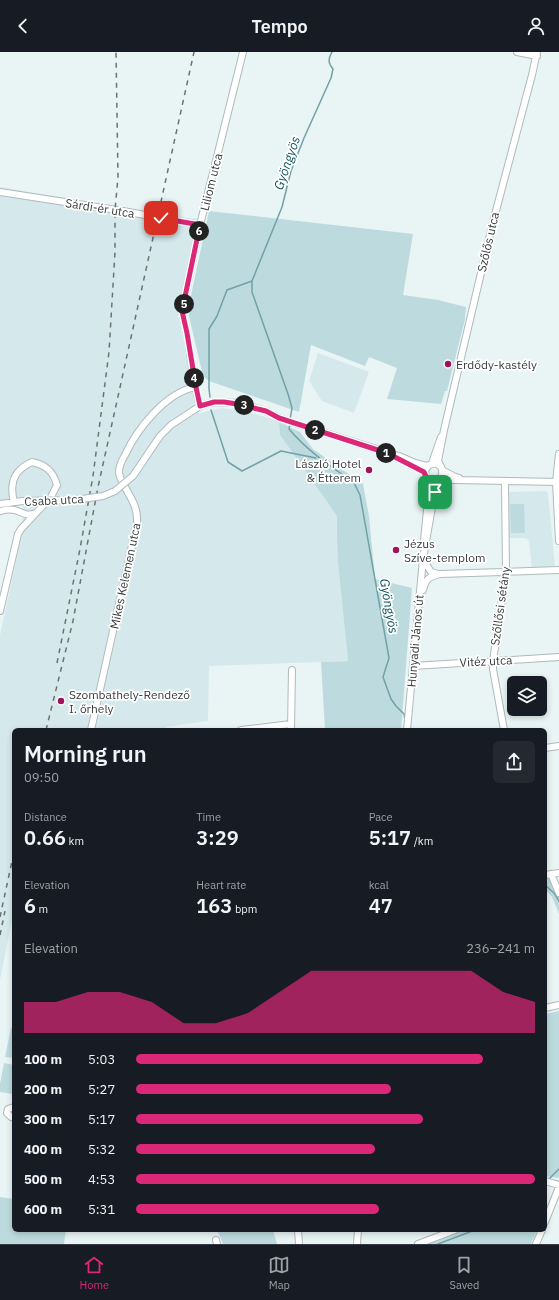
<!DOCTYPE html>
<html lang="en">
<head>
<meta charset="utf-8">
<style>
  :root { --surface:#171b24; --page:#242831; --text:#f1f3f6; --muted:#9ea1a6; --line:#363941; --accent:#db2777 }
  body { margin:0; font-family:"IBM Plex Sans",sans-serif; background:var(--page); color:var(--text); height:100vh; display:flex; flex-direction:column; font-size:15px; white-space:nowrap }
  * { box-sizing:border-box; margin:0 }
  p { font-size:13px; color:var(--muted) }
  .icon { flex:none; width:22px; height:22px; fill:none; stroke:currentColor; stroke-width:2; stroke-linecap:round; stroke-linejoin:round }
  .map { position:relative; flex:1; overflow:hidden }
  .panel { position:absolute; left:12px; top:676px; width:535px; height:504px; display:flex; flex-direction:column; background:var(--surface); border-radius:6px; box-shadow:0 2px 6px #0003 }
  .panel>* { flex:none }
  .controls { position:absolute; left:507px; top:624px; display:grid; gap:8px }
  .controls a { display:grid; place-items:center; width:40px; height:40px; border-radius:6px; background:var(--surface); box-shadow:0 2px 6px #0003; font-size:20px }
  .pin { position:absolute; display:grid; place-items:center; width:34px; height:34px; color:#fff; margin:-17px; border-radius:8px; box-shadow:0 2px 6px #0006 }
  .km { position:absolute; width:20px; height:20px; margin:-10px; border-radius:50%; background:#222; color:#fff; font-size:11px; line-height:20px; text-align:center }
  .round { display:grid; place-items:center; flex:none; width:42px; height:42px; border-radius:6px; background:var(--page) }
  .overview { display:flex; align-items:center; justify-content:space-between; height:68px; padding:0 12px }
  h1 { font-size:22px; font-weight:600; line-height:30px }
  .stats { display:grid; grid-template-columns:repeat(3,1fr); gap:6px; height:68px; padding:4px 12px }
  .stats div { display:grid; align-content:center }
  .stats b { font-size:20px; font-weight:600 }
  .stats small { font-size:11px; font-weight:400 }
  .stats p { font-size:11px }
  .chart { height:112px; padding:8px 12px }
  .chart p { display:flex; justify-content:space-between }
  .chart svg { width:100%; height:72px; margin-top:4px; fill:var(--accent); opacity:.7 }
  ul { padding:0 12px; list-style:none; font-size:13px }
  li { display:grid; grid-template-columns:64px 48px 1fr; align-items:center; height:30px }
  li i { height:10px; border-radius:5px; background:var(--accent) }
  header { display:flex; justify-content:space-between; align-items:center; height:52px; padding:0 12px; background:var(--surface); font-size:18px; font-weight:600 }
  .tab-bar { display:flex; justify-content:space-around; align-items:center; height:56px; border-top:1px solid var(--line); background:var(--surface); font-size:11px; color:var(--muted) }
  .tab-bar a { display:grid; justify-items:center; gap:2px }
  .tab-bar .selected { color:var(--accent) }
  .map>svg:first-child { display:block }
  .built { fill:#d5e9ec }
  .green { fill:#bddbdf }
  .lines { fill:none; stroke-linecap:round; stroke-linejoin:round }
  .stream { stroke:#71a1a7; stroke-width:1.5 }
  .minor-casing { stroke:#afbabb; stroke-width:8 }
  .minor { stroke:#fff; stroke-width:6 }
  .rail { stroke:#6c7273; stroke-width:1.5; stroke-dasharray:5 5; stroke-linecap:butt }
  .minor-bridge-casing { stroke:#afbabb; stroke-width:8; stroke-linecap:butt }
  .minor-bridge { stroke:#fff; stroke-width:6 }
  .route-casing { stroke:#fff; stroke-width:8 }
  .route { stroke:#db2777; stroke-width:5 }
  .poi-dot { fill:#a0125c; stroke:#fff; stroke-width:1.5 }
  .labels { text-anchor:middle; dominant-baseline:central; stroke-width:3.5; stroke-linejoin:round; paint-order:stroke }
  .street-label { font-size:12px; fill:#393d3e; stroke:#fff }
  .poi-label { font-size:12px; fill:#393d3e; stroke:#fff; text-anchor:start }
  .water-label { font-size:13px; font-style:italic; fill:#0b525a; stroke:#fff }
</style>
</head>
<body>
<header><svg class="icon" aria-label="back" viewBox="0 0 24 24"><path d="M15 5l-7 7 7 7"/></svg>Tempo<svg class="icon" aria-label="person" viewBox="0 0 24 24"><circle cx="12" cy="8" r="4"/><path d="M4 21q1-7 8-7t8 7"/></svg></header>
<div class="map">
<svg width="559" height="1192" viewBox="0 0 559 1192">
  <rect width="100%" height="100%" fill="#e9f4f5"/>
  <path class="built" d="M 0,135 L 156,162 L 198,167 L 178,262 L 199,361 L 222,356 L 253,361 L 279,370 L 280,383 L 337,464 L 337,488 L 338,511 L 348,609 L 209,614 L 208,669 L 166,675 L 167,678 L 14,678 L 14,858 L 0,928 L 0,583 L 22,483 L 23,453 L 0,455 Z
    M 318,301 L 369,320 L 354,361 L 322,349 L 309,329 Z
    M 546,439 L 548,441 L 555,514 L 532,516 L 529,489 L 526,486 L 509,486 L 508,440 Z"/>
  <path class="green" d="M 209,159 L 413,182 L 403,243 L 438,248 L 466,255 L 465,267 L 447,339 L 445,339 L 441,352 L 387,347 L 397,316 L 369,305 L 365,314 L 311,293 L 299,360 L 209,329 L 203,324 L 189,264 L 189,253 Z
    M 279,370 L 300,380 L 313,397 L 363,432 L 369,464 L 375,527 L 412,536 L 401,678 L 378,678 L 377,676 L 368,678 L 325,678 L 321,610 L 348,609 L 338,511 L 337,488 L 337,464 L 280,383 Z
    M 510,452 L 524,452 L 525,481 L 511,481 Z
    M 545,826 L 556,826 L 559,833 L 559,862 L 552,845 L 545,837 Z
    M 559,959 L 559,1125 L 558,1126 L 545,1124 L 545,962 Z
    M 11,976 L 14,977 L 14,1006 L 5,1005 Z
    M 4,1011 L 14,1013 L 14,1034 L 12,1042 L 0,1040 L 0,1032 Z
    M 0,1145 L 14,1147 L 14,1178 L 66,1178 L 64,1192 L 0,1192 Z
    M 217,1178 L 273,1178 L 277,1192 L 223,1192 Z
    M 455,1178 L 537,1178 L 531,1192 L 418,1192 Z"/>
  <g class="lines">
    <path class="stream" d="M 210,345 L 209,337 L 209,277 L 217,264 L 227,238 L 252,229
      M 211,358 L 228,410 L 242,419 L 281,399 L 316,406
      M 290,368 L 292,356 L 288,342 L 252,240 L 252,229 L 282,155 L 291,119 L 304,86 L 331,26 L 333,17 C 328,11 328,7 332,0
      M 290,372 L 289,377 C 305,396 323,409 343,423
      M 350,428 L 354,431 L 360,443 L 389,606 L 383,625 L 391,647 L 396,654 L 404,662 L 406,673
      M 545,833 L 554,841 L 559,849
      M 549,1127 L 559,1117
      M 438,1192 L 475,1178"/>
    <g class="minor-casing">
      <path id="minor" d="M 517,0 L 537,4
        M 0,140 L 123,159 L 200,173
        M 200,354 L 195,333 L 187,281 L 182,259 L 200,173 L 243,0
        M 559,402 L 556,430 L 559,489
        M 406,410 L 425,420
        M 432,411 L 441,385
        M 441,415 L 436,411 L 429,413 L 425,418 L 426,425 C 432,431 444,429 442,418 C 442,415 439,412 438,409 L 444,378 L 493,170 L 532,23 L 537,0
        M 442,418 L 455,425 L 459,426
        M 133,424 L 160,384 L 171,373 L 200,354 L 214,350 L 237,351 L 266,359 L 279,366 L 297,372 L 399,404 L 415,411 L 427,414
        M 440,426 L 454,428 L 559,430
        M 0,452 L 23,449
        M 0,459 C 4,458 9,457 14,458 C 23,460 25,465 36,461
        M 424,488 L 429,439 L 429,428
        M 424,509 L 431,520 L 438,522
        M 423,538 C 426,526 429,525 440,522 L 559,518
        M 0,559 L 18,482 L 21,477 L 51,445 L 57,433 C 53,419 46,413 32,410 C 28,412 24,414 21,417 C 11,425 11,439 14,450
        M 413,614 L 559,605
        M 91,678 L 137,471 C 138,456 132,448 125,435 C 122,430 119,425 119,420 C 119,415 122,408 125,403 C 137,377 166,340 196,335
        M 241,678 L 291,672
        M 291,678 L 292,618
        M 407,678 L 423,507 L 436,432 L 438,428
        M 504,678 L 493,617 L 493,609 L 506,520 L 505,430
        M 545,696 L 559,694
        M 551,822 L 559,841
        M 545,823 L 559,821
        M 545,956 L 559,953
        M 14,1055 L 8,1057 L 7,1061 L 11,1065 L 14,1066
        M 545,1129 L 559,1133
        M 545,1170 L 559,1135
        M 298,1178 L 299,1192
        M 216,1188 L 217,1192
        M 357,1192 L 358,1178
        M 418,1192 L 455,1178
        M 536,1192 L 542,1178"/>
    </g>
    <use href="#minor" class="minor"/>
    <path class="rail" d="M 57,611 L 80,497 L 93,424 L 109,300 L 115,200 L 115,158 L 118,125 L 116,0
      M 46,678 L 73,569 L 98,435 L 194,0
      M 0,865 L 14,800
      M 0,883 L 5,859"/>
    <g class="minor-bridge-casing">
      <path id="minor-bridge" d="M 23,449 L 75,448 L 103,444 L 115,439 L 133,424"/>
    </g>
    <use href="#minor-bridge" class="minor-bridge"/>
  </g>
  <g class="lines">
    <g class="route-casing">
      <path id="route" d="M 161,166 L 200,173 L 182,259 L 187,281 L 196,335 L 200,354 L 214,350 L 224,350 L 237,352 L 266,359 L 279,366 L 387,401 L 424,420 C 426,427 431,430 438,428 L 435,440"/>
    </g>
    <use href="#route" class="route"/>
  </g>
  <g class="poi-dot">
    <circle cx="448" cy="312" r="4"/>
    <circle cx="369" cy="418" r="4"/>
    <circle cx="396" cy="498" r="4"/>
    <circle cx="61" cy="649" r="4"/>
  </g>
  <g class="labels">
    <g class="street-label">
      <text transform="translate(211 130) rotate(-76)">Liliom utca</text>
      <text transform="translate(100 156) rotate(9)">Sárdi-ér utca</text>
      <text transform="translate(488 190) rotate(-77)">Szőlős utca</text>
      <text transform="translate(54 448) rotate(-3)">Csaba utca</text>
      <text transform="translate(125 524) rotate(-78)">Mikes Kelemen utca</text>
      <text transform="translate(500 554) rotate(-82)">Szőllősi sétány</text>
      <text transform="translate(415 589) rotate(-85)">Hunyadi János út</text>
      <text transform="translate(486 609) rotate(-3)">Vitéz utca</text>
    </g>
    <g class="poi-label">
      <text x="456" y="312">Erdődy-kastély</text>
      <text x="361" y="411" text-anchor="end">László Hotel<tspan x="361" dy="14">&amp; Étterem</tspan></text>
      <text x="404" y="491">Jézus<tspan x="404" dy="14">Szíve-templom</tspan></text>
      <text x="69" y="642">Szombathely-Rendező<tspan x="69" dy="14">I. őrhely</tspan></text>
    </g>
    <g class="water-label">
      <text transform="translate(287 111) rotate(-71)">Gyöngyös</text>
      <text transform="translate(389 554) rotate(80)">Gyöngyös</text>
    </g>
  </g>
</svg>
<div class="controls">
<a><svg class="icon" aria-label="layers" viewBox="0 0 24 24"><path d="M12 4l9 5-9 5-9-5zM3 14l9 5 9-5"/></svg></a>
</div>
<div class="pin" style="left:435px;top:440px;background:#1e9e55"><svg class="icon" aria-label="arrive" viewBox="0 0 24 24"><path d="M6 21V4h12l-3 4 3 4H6"/></svg></div>
<div class="pin" style="left:161px;top:166px;background:#d93025"><svg class="icon" aria-label="check" viewBox="0 0 24 24"><path d="M5 12l5 5 9-10"/></svg></div>
<b class="km" style="left:386px;top:401px">1</b>
<b class="km" style="left:315px;top:378px">2</b>
<b class="km" style="left:244px;top:353px">3</b>
<b class="km" style="left:194px;top:326px">4</b>
<b class="km" style="left:184px;top:252px">5</b>
<b class="km" style="left:199px;top:179px">6</b>
<section class="panel">
<div class="overview"><div><h1>Morning run</h1><p>09:50</p></div><a class="round"><svg class="icon" aria-label="share" viewBox="0 0 24 24"><path d="M12 15V3M7 8l5-5 5 5M5 13v7h14v-7"/></svg></a></div>
<div class="stats">
<div><p>Distance</p><b>0.66<small> km</small></b></div>
<div><p>Time</p><b>3:29</b></div>
<div><p>Pace</p><b>5:17<small> /km</small></b></div>
</div>
<div class="stats">
<div><p>Elevation</p><b>6<small> m</small></b></div>
<div><p>Heart rate</p><b>163<small> bpm</small></b></div>
<div><p>kcal</p><b>47</b></div>
</div>
<div class="chart"><p><span>Elevation</span>236–241 m</p>
<svg viewBox="0 0 160 44" preserveAspectRatio="none"><path d="M0 44V25L10 25L20 19L30 19L40 25L50 38L60 38L70 32L80 19L90 6L100 6L110 6L120 6L130 6L140 6L150 19L160 25V44z"/></svg>
</div>
<ul>
<li><b>100 m</b>5:03<i style="width:87%"></i></li>
<li><b>200 m</b>5:27<i style="width:64%"></i></li>
<li><b>300 m</b>5:17<i style="width:72%"></i></li>
<li><b>400 m</b>5:32<i style="width:60%"></i></li>
<li><b>500 m</b>4:53<i style="width:100%"></i></li>
<li><b>600 m</b>5:31<i style="width:61%"></i></li>
</ul>
</section>
</div>
<nav class="tab-bar">
<a class="selected"><svg class="icon" aria-label="home" viewBox="0 0 24 24"><path d="M3 11l9-7 9 7M6 9v11h12V9"/></svg>Home</a>
<a><svg class="icon" aria-label="map" viewBox="0 0 24 24"><path d="M3 6l6-2 6 2 6-2v14l-6 2-6-2-6 2zM9 4v14M15 6v14"/></svg>Map</a>
<a><svg class="icon" aria-label="saved" viewBox="0 0 24 24"><path d="M7 4h10v16l-5-4-5 4z"/></svg>Saved</a>
</nav>
</body>
</html>
